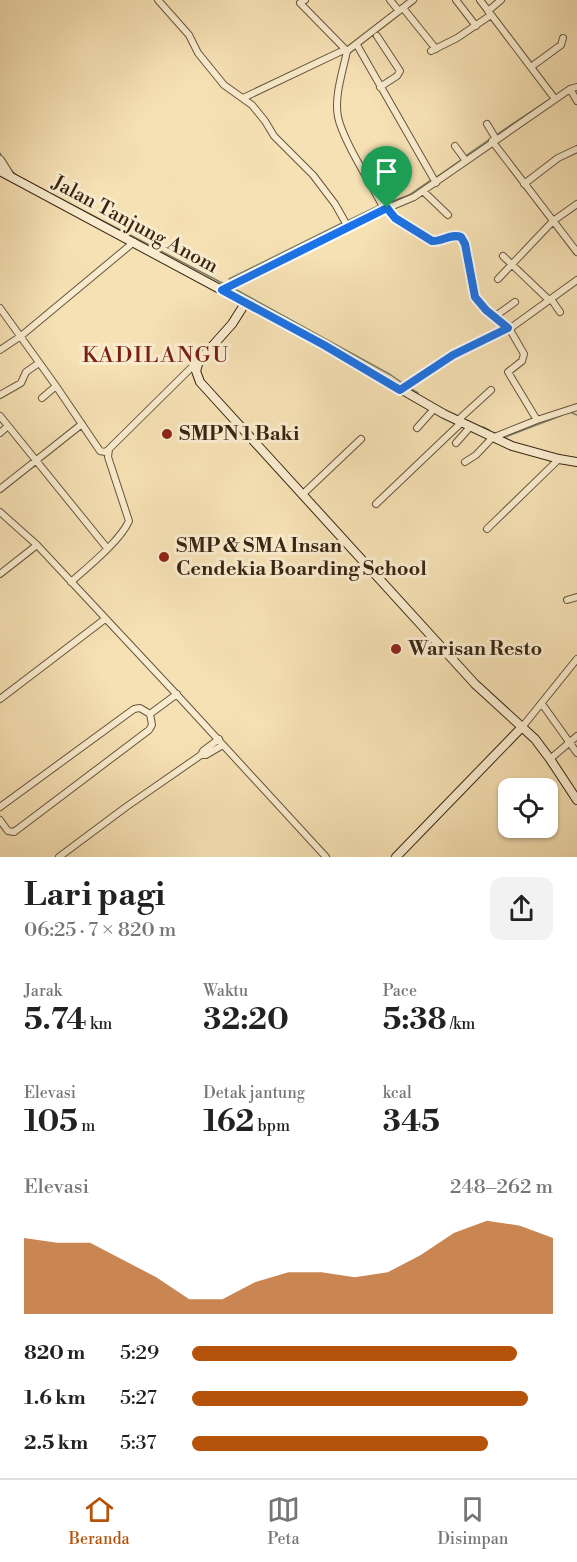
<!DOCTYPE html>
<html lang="id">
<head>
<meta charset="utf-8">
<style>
  :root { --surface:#fff; --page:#f2f2f2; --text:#222; --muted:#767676; --line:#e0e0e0; --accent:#b45309 }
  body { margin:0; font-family:"Libre Bodoni",serif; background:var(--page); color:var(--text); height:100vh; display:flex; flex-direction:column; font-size:22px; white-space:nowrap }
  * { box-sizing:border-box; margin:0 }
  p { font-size:20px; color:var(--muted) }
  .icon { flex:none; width:33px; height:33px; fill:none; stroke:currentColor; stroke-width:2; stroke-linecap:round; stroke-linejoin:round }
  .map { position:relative; height:857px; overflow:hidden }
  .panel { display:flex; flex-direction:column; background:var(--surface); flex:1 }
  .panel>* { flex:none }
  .controls { position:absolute; left:498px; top:778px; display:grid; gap:12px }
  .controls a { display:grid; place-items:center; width:60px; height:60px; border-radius:12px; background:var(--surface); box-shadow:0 2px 4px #0004; font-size:30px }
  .pin { position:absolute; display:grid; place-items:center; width:51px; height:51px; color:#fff; margin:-62px -26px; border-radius:50% 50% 50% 0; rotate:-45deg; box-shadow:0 0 6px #0007 }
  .pin .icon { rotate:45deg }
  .round { display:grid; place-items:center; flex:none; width:63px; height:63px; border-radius:12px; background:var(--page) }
  .summary { display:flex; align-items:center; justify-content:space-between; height:102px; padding:0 24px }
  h1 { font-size:33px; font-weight:700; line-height:45px }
  .stats { display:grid; grid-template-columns:repeat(3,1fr); gap:9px; height:102px; padding:6px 24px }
  .stats div { display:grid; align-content:center }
  .stats b { font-size:30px; font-weight:700 }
  .stats small { font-size:16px; font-weight:400 }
  .stats p { font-size:16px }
  .chart { height:168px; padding:12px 24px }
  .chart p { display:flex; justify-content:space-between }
  .chart svg { width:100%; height:108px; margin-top:6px; fill:var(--accent); opacity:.7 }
  ul { padding:0 24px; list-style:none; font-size:20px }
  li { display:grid; grid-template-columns:96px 72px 1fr; align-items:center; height:45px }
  li i { height:15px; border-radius:8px; background:var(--accent) }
  .tab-bar { display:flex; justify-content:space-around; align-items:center; height:84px; border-top:2px solid var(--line); background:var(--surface); font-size:16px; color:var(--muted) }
  .tab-bar a { display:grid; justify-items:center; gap:3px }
  .tab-bar .selected { color:var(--accent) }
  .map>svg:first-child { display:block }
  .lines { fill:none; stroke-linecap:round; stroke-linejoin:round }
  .stream { stroke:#76816c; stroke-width:1.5 }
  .minor-casing { stroke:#68543c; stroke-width:8 }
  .tertiary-casing { stroke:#68543c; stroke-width:10 }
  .secondary-casing { stroke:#392514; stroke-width:10 }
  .minor { stroke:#f9ecce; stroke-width:6 }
  .tertiary { stroke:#f9ecce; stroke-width:8 }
  .secondary { stroke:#f9ecce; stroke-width:8 }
  .route-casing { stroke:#fff; stroke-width:12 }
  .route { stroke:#1a73e8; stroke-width:8 }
  .poi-dot { fill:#8f2418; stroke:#f9ecce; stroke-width:2 }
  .labels { text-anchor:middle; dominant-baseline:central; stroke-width:6; stroke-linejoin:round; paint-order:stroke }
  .street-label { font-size:20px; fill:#392514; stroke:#f9ecce }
  .poi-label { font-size:20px; font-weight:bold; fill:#392514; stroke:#f9ecce; text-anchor:start }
  .quarter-label { font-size:22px; letter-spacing:1.5px; fill:#7a1f14; stroke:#f9ecce }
</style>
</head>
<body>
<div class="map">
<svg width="577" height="857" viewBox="0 0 577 857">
  <rect width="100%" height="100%" fill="#f6e1b4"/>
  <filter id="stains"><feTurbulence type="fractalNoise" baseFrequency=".00333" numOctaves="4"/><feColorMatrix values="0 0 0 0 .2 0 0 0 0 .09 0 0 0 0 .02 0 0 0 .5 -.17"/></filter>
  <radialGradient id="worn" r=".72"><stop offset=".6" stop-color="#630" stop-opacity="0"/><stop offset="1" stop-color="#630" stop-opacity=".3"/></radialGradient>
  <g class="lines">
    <path class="stream" d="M 496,135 L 550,99
      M 0,153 L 3,159
      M 464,157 L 490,139
      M 9,168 L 17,176 L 226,285
      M 435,178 L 461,160
      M 385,204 L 409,195 L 431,180
      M 347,221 L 380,205
      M 229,279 L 342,223
      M 233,288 L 391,375 L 404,384
      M 408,387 L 418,393
      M 570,412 L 577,415
      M 483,427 L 489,430
      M 503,438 L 560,416"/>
    <g class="minor-casing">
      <path id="minor" d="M 158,0 L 189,35 L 198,53 L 224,85 L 252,105 L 265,121 L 274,136 L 313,175 L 335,204 L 348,227
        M 305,0 L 300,3 L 347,51 C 343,71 334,96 338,117 C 343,141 372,185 384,209
        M 390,0 L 399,11
        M 456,0 L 476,26
        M 480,0 L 555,99
        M 403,8 L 436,49
        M 488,11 L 501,0
        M 377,36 L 400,71 L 397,76 L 380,87
        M 357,45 L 436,183
        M 347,51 L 413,0
        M 431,51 L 457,38 L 491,15
        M 531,67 L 561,45 L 563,38
        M 570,89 L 577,101
        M 243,98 L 344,50
        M 487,124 L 496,139
        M 492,141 L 577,252
        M 455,146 L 466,161
        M 524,184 L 558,158 L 577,149
        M 423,191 L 448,215
        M 387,208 L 393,216 L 432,241 L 438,241 L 454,236 L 463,239 L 473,277 L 475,297 L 486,310 L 509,328 L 524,354 L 522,361 L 508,372 L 537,420
        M 503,256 L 549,300
        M 498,279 L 553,221 L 577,204
        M 222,290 L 371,215 L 414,197 L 570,89 L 577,87
        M 551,299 L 560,312
        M 0,308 L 56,386 L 100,451 L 105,452 L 108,450
        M 494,317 L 515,302
        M 0,350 L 21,336 L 134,242
        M 400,390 L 453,355 L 512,327 L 577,280
        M 0,395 L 21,383 L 26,372 L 39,363
        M 42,398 L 56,386
        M 0,416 L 107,548
        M 457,421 L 491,390
        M 417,428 L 434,409
        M 0,433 L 8,426
        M 456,443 L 470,427
        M 465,462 L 476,455 L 492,438 L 537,420 L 577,407
        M 0,489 L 82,424
        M 303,494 L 361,439
        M 376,504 L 461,423
        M 0,512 L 37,545 L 179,697 L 326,857
        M 487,529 L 559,459
        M 0,574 L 37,545
        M 71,582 C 88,567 120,541 129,521 L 108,457 L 109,449 L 197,362
        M 567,600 L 577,597
        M 0,699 L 105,619
        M 542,704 L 577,753
        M 523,726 L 577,659
        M 219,739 L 203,751 L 201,755 L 206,755 L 223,745
        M 550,759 L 577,736
        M 0,807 L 134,709 L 140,708 L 150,714
        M 0,820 L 8,831 L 14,832 L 149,730 L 152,725 L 150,714 L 177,694
        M 59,857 L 126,807 L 201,755"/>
    </g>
    <g class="tertiary-casing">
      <path id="tertiary" d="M 0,160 L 10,176"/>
    </g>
    <g class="secondary-casing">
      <path id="secondary" d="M 0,171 L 324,345 L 444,414 L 512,446 L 559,459 L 577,462
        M 246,302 L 232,324 L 199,361 L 196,371 L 200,382 L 475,684 L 535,739 L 550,759 L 577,800
        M 396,857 L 523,726"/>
    </g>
    <use href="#minor" class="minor"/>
    <use href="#tertiary" class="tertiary"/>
    <use href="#secondary" class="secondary"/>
  </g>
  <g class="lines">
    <g class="route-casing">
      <path id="route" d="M 387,208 L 395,218 L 432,241 C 442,242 451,233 461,237 L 465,244 L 475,297 L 486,310 L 508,328 L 453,355 L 400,390 L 324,345 L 222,290 Z"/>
    </g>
    <use href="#route" class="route"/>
  </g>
  <g class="poi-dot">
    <circle cx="167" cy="434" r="6"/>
    <circle cx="164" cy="557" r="6"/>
    <circle cx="396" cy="649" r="6"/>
  </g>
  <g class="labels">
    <g class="street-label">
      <text transform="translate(135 225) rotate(28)">Jalan Tanjung Anom</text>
    </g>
    <g class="poi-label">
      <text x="179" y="434">SMPN 1 Baki</text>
      <text x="176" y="546">SMP &amp; SMA Insan<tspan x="176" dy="23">Cendekia Boarding School</tspan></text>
      <text x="408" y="649">Warisan Resto</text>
    </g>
    <g class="quarter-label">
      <text x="156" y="355">KADILANGU</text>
    </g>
  </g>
  <rect width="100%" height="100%" filter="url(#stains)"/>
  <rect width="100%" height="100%" fill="url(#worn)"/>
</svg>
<div class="controls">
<a><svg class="icon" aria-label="locate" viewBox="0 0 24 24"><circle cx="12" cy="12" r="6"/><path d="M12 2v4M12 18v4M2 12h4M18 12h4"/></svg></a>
</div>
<div class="pin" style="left:387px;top:208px;background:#1e9e55"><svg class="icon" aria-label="arrive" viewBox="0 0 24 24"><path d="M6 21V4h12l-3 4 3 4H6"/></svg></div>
</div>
<section class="panel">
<div class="summary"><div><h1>Lari pagi</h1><p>06:25 · 7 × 820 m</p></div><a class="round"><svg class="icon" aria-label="share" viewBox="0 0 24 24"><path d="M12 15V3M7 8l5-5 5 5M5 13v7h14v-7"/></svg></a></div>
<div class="stats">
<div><p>Jarak</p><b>5.74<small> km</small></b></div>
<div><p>Waktu</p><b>32:20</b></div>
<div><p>Pace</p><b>5:38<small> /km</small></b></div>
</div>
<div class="stats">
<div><p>Elevasi</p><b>105<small> m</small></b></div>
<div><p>Detak jantung</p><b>162<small> bpm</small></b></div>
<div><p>kcal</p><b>345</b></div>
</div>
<div class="chart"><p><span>Elevasi</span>248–262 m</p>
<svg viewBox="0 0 160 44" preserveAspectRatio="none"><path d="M0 44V13L10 15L20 15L30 22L40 29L50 38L60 38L70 31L80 27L90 27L100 29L110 27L120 20L130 11L140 6L150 8L160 13V44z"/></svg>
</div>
<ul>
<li><b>820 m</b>5:29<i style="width:90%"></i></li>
<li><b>1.6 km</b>5:27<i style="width:93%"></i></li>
<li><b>2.5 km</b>5:37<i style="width:82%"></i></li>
</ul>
</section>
<nav class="tab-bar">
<a class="selected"><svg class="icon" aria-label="home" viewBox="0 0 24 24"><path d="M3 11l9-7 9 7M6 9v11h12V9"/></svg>Beranda</a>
<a><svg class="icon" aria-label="map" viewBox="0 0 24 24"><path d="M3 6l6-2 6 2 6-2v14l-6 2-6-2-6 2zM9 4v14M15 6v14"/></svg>Peta</a>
<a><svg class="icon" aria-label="saved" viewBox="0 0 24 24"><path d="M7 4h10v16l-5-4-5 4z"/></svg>Disimpan</a>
</nav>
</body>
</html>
